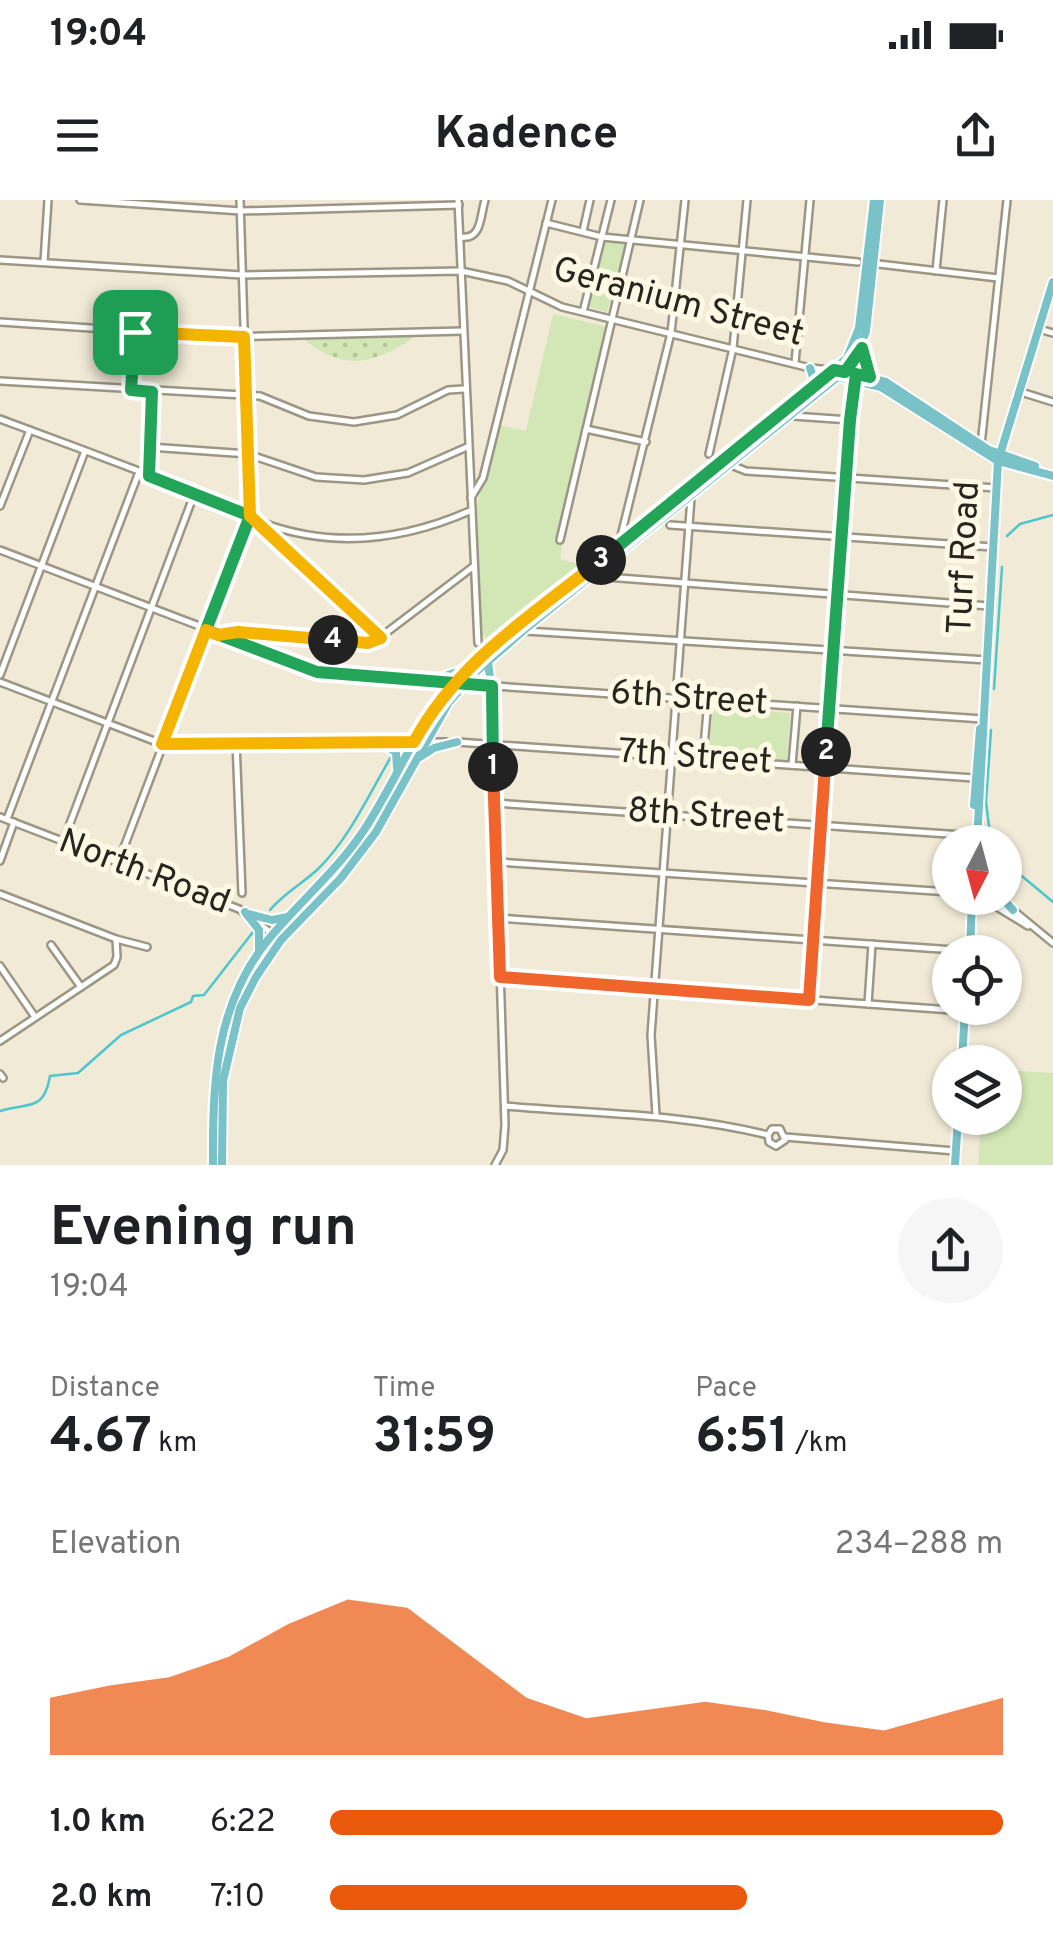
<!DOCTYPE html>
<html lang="en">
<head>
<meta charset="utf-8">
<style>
  :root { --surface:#fff; --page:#f6f6f6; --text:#202124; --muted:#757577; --accent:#ea580c }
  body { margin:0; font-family:Overpass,sans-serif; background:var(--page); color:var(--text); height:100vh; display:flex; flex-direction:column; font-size:38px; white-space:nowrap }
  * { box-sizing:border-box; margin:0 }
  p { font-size:32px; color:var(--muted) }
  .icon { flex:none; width:55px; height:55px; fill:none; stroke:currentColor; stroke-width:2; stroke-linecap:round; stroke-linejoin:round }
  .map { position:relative; height:965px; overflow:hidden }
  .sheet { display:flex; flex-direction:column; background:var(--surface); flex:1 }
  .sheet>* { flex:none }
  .needle { width:65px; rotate:186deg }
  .fabs { position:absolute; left:932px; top:625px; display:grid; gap:20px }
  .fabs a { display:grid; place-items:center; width:90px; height:90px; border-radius:50%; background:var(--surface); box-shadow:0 2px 8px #0004; font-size:50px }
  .pin { position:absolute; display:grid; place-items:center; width:85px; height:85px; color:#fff; margin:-42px; border-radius:20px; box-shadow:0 5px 15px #0006 }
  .km { position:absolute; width:50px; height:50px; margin:-25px; border-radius:50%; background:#222; color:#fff; font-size:28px; line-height:50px; text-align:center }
  .round { display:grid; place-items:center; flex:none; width:105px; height:105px; border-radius:52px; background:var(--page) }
  .head { display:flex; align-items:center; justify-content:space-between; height:170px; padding:0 50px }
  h1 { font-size:55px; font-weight:700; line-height:75px }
  .metrics { display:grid; grid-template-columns:repeat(3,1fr); gap:15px; height:170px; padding:10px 50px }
  .metrics div { display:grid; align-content:center }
  .metrics b { font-size:50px; font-weight:700 }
  .metrics small { font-size:28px; font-weight:400 }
  .metrics p { font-size:28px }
  .chart { height:280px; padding:20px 50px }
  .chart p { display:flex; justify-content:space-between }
  .chart svg { width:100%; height:180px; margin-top:10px; fill:var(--accent); opacity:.7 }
  ul { padding:0 50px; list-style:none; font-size:32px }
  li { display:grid; grid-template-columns:160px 120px 1fr; align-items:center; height:75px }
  li i { height:25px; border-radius:12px; background:var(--accent) }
  .status { display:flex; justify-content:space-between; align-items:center; height:70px; padding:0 50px; background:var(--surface); direction:ltr }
  .status svg { height:28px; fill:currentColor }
  header { display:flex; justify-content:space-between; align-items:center; height:130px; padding:0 50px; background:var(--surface); font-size:45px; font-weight:700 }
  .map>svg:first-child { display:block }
  .grass { fill:url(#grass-dots) }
  .park { fill:#d2e6b6 }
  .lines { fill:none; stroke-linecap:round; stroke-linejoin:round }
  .stream { stroke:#4dc6cd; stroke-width:2.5 }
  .minor-casing { stroke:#9c9684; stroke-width:10 }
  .major-casing { stroke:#fff; stroke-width:12 }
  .minor { stroke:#fff; stroke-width:5 }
  .major { stroke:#79c2c8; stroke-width:8 }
  .split-1-casing { stroke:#fff; stroke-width:20 }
  .split-2-casing { stroke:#fff; stroke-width:20 }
  .split-3-casing { stroke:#fff; stroke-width:20 }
  .split-4-casing { stroke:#fff; stroke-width:20 }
  .split-5-casing { stroke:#fff; stroke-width:20 }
  .split-1 { stroke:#22a559; stroke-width:12 }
  .split-2 { stroke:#f0652b; stroke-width:12 }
  .split-3 { stroke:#22a559; stroke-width:12 }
  .split-4 { stroke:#f5b400; stroke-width:12 }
  .split-5 { stroke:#f5b400; stroke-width:12 }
  .labels { text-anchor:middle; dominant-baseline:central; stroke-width:10; stroke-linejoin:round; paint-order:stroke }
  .street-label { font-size:35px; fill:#27251e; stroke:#fef8e4 }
</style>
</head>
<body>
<div class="status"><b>19:04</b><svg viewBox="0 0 49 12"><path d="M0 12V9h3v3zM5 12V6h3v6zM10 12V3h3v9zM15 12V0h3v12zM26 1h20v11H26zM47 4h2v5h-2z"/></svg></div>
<header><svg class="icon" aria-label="menu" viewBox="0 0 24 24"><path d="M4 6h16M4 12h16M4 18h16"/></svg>Kadence<svg class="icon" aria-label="share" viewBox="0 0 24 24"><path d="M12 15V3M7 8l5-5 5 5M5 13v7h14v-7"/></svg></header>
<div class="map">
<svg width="1053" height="965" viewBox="0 0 1053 965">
  <defs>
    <pattern id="grass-dots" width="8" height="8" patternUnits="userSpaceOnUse" patternTransform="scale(2.5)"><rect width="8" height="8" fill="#d2e6b6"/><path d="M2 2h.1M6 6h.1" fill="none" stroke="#b4c59c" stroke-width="1.8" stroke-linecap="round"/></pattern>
  </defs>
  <rect width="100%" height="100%" fill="#f1ead7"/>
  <path class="grass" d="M412,135L413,138C371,166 342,171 302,138Z"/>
  <g class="park">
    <path d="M603,42L627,44L607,112L586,106Z"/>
    <path d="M553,114L607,127L556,339L562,343L560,359L585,366L485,447V436L481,433L477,305L498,225L526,231Z"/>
    <path d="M713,507L790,513L787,560L709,554Z"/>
    <path d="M1005,870L1053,873V965H978L981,918H1005Z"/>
  </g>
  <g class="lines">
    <g class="stream">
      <path d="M1007,336L1020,324L1053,315"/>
      <path d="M994,489L1002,367"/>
      <path d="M991,530L986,602L991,642"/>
      <path d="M1005,662L1053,702"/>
      <path d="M270,710C284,693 302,684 318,669C349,639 369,594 391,557"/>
      <path d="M0,911C29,902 44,912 50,876L78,873L121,835L191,802L193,796L204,795L253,732"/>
    </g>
    <defs>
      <g id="minor">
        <path d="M80,0L241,11L459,5"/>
        <path d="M458,0L478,443"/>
        <path d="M546,23L602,37L858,62"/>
        <path d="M583,31L590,0"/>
        <path d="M461,37C482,40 480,16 485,0"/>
        <path d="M0,60L242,75L461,71L508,81L562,107L810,168L831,170"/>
        <path d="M44,62L48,0"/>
        <path d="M870,63L998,78"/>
        <path d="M936,71L943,0"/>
        <path d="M583,112L611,0"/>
        <path d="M0,122L227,137L463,131"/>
        <path d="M1039,129L1053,133"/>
        <path d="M795,163L810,0"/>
        <path d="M0,181L260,196L309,216L354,222L397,215L448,190L464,189"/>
        <path d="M131,190L135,133"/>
        <path d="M1021,192L1053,202"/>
        <path d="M793,216L850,220"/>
        <path d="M0,219C65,243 129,267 194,292C217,301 240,315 263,323C334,349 405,340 472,310"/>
        <path d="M586,229L646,242"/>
        <path d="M981,245L1007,0"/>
        <path d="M150,247L248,254L316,277L364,280L408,273L467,247"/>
        <path d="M709,254L733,148L747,0"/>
        <path d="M731,265L746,271L996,288"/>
        <path d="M149,276L153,192"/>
        <path d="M471,298L483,278L552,0"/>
        <path d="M0,306L30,230"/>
        <path d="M256,321L381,438"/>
        <path d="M670,325L993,347"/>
        <path d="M560,340L640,0"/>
        <path d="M620,340L671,133L685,0"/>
        <path d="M0,350L317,471L414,481"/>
        <path d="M593,376L989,406"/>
        <path d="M526,431L987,460"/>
        <path d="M221,434L238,432L374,442L474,366"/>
        <path d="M0,475L85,251"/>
        <path d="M0,482L162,544L446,542"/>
        <path d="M430,482L454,484"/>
        <path d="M465,484L983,519"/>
        <path d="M491,486L505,925L503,950L495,965"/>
        <path d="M236,542L242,693"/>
        <path d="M457,542L974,578"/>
        <path d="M703,559L708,500"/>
        <path d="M792,565L797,506"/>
        <path d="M494,603L977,636"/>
        <path d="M0,617L239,709L281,740"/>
        <path d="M7,619L139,272"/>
        <path d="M63,642L195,292"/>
        <path d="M0,661L14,622"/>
        <path d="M498,662L950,692"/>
        <path d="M118,663L250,316L240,0"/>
        <path d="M0,694L116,739L147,747"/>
        <path d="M982,698L1028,726"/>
        <path d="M1013,710L1053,743"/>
        <path d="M498,718L969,751"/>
        <path d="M51,745L81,787"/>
        <path d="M0,766L35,817"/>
        <path d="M500,777L965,811"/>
        <path d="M809,799L845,278L855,182"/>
        <path d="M868,804L872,744"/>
        <path d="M0,841L114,765L117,757L116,739"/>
        <path d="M0,874L3,878"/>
        <path d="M505,906C593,914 681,913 768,935L769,942L776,946L785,940L780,929H772L768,935"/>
        <path d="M656,915L651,835L691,298"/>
        <path d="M785,937L955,951"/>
      </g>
      <g id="major">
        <path d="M810,168L813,177L811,188"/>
        <path d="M844,172L886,182L989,250L1035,266"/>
        <path d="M838,177L881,187L998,261L1053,276"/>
        <path d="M488,462L491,486"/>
        <path d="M414,481L439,478L463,470"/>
        <path d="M380,543L396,552L397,568"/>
        <path d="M420,557L434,548L457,542"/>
        <path d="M974,605L980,529"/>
        <path d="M977,642L998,261L1053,82"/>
        <path d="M1002,698L1013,710"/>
        <path d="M245,712L259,730V750"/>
        <path d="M249,714L272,720L288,717"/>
        <path d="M970,752L972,698"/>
        <path d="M962,862L965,808"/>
        <path d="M213,965C212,885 215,805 268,740C299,702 337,671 364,630C399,577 421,514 466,468L847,158L859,128L874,0"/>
        <path d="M222,965L223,881L240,808L256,777L281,740L341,678L376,632L449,502L476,472L523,431L855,163L866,131L880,0"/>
        <path d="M955,965L958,918"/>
      </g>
    </defs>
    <use href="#minor" class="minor-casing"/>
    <use href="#major" class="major-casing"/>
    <use href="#minor" class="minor"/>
    <use href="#major" class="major"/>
  </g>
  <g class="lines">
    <defs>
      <path id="split-1" d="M135,132L131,190L152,192L149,276L250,316L206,430L317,472L492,486L493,567"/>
      <path id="split-2" d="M493,567L500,777L809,800L826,552"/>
      <path id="split-3" d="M601,360L834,170L845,172L862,148L870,177L856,174L850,220L826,552"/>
      <path id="split-4" d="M333,440L238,432L218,435L206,430L162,544L414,542C457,462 531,416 601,360"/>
      <path id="split-5" d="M135,132L244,137L250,316L381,438L368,443L333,440"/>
    </defs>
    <use href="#split-1" class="split-1-casing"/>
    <use href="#split-2" class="split-2-casing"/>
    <use href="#split-3" class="split-3-casing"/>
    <use href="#split-4" class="split-4-casing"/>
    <use href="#split-5" class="split-5-casing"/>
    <use href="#split-1" class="split-1"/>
    <use href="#split-2" class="split-2"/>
    <use href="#split-3" class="split-3"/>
    <use href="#split-4" class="split-4"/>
    <use href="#split-5" class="split-5"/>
  </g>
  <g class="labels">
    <g class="street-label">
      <text transform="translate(678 103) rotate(15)">Geranium Street</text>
      <text transform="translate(965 358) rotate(-87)">Turf Road</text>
      <text transform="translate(689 499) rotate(4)">6th Street</text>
      <text transform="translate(695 558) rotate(4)">7th Street</text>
      <text transform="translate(706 617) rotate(4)">8th Street</text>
      <text transform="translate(144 673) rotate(21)">North Road</text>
    </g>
  </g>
</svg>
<div class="fabs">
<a><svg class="needle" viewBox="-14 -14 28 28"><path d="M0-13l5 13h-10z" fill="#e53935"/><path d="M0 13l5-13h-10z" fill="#757577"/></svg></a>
<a><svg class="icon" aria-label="locate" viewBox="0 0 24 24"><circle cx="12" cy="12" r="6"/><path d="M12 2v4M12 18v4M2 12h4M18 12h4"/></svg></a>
<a><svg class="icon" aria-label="layers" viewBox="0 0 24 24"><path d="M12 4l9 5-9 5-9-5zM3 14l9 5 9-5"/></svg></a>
</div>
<div class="pin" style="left:135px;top:132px;background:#1e9e55"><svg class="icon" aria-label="arrive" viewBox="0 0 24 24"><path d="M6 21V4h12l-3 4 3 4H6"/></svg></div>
<b class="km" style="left:493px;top:567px">1</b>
<b class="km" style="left:826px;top:552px">2</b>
<b class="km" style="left:601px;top:360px">3</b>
<b class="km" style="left:333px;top:440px">4</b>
</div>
<section class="sheet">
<div class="head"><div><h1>Evening run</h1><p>19:04</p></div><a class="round"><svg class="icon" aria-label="share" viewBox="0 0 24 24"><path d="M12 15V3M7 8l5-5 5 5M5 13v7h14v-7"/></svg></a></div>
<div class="metrics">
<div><p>Distance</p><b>4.67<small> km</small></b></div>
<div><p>Time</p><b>31:59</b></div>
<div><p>Pace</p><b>6:51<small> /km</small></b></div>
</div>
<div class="chart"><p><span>Elevation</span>234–288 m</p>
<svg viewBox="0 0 160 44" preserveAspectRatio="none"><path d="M0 44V30L10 27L20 25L30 20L40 12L50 6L60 8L70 19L80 30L90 35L100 33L110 31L120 33L130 36L140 38L150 34L160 30V44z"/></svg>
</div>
<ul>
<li><b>1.0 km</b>6:22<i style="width:100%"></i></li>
<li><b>2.0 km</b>7:10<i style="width:62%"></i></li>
</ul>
</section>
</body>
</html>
